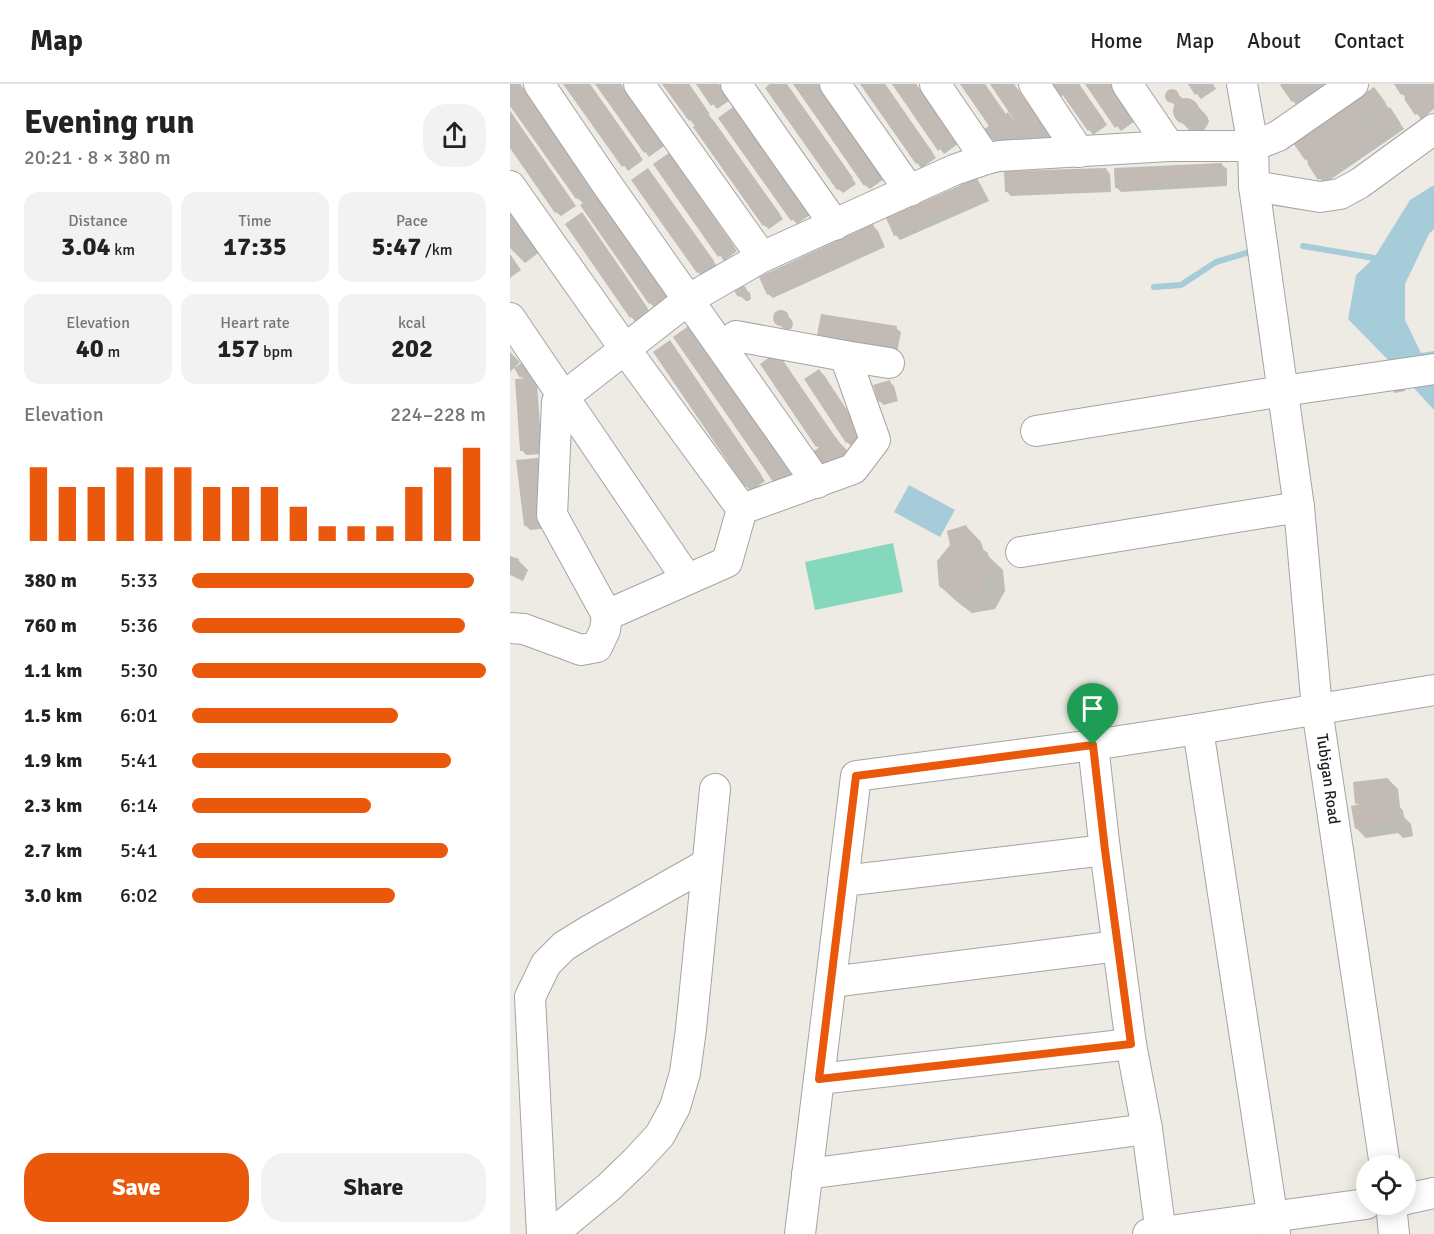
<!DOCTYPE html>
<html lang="en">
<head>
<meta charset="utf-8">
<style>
  :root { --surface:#fff; --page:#f2f2f2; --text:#222; --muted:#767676; --line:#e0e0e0; --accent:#ea580c }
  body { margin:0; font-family:Signika,sans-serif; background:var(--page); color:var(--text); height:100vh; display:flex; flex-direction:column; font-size:22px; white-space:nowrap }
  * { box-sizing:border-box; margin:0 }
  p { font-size:20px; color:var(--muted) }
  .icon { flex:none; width:33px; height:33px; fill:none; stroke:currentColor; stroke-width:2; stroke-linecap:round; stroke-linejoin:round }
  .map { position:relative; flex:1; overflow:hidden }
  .side { display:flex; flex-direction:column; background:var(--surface); width:510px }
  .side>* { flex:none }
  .buttons { position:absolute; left:846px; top:1071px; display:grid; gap:12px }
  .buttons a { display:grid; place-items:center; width:60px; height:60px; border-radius:50%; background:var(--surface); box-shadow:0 3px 15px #0003; font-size:30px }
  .pin { position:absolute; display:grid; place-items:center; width:51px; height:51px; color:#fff; margin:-62px -26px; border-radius:50% 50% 50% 0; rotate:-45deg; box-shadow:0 0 6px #0007 }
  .pin .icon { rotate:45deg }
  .round { display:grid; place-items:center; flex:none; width:63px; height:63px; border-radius:24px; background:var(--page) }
  .summary { display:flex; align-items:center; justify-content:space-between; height:102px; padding:0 24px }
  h1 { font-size:33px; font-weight:700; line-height:45px }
  .stats { display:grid; grid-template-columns:repeat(3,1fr); gap:9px; height:102px; padding:6px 24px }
  .stats div { display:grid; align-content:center; border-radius:15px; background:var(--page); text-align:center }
  .stats b { font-size:26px; font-weight:700 }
  .stats small { font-size:16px; font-weight:400 }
  .stats p { font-size:16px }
  .chart { height:168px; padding:12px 24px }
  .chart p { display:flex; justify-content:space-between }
  .chart svg { width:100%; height:108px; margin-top:6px; stroke:var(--accent); stroke-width:6 }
  .action { display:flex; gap:12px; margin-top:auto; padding:12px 24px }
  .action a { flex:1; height:69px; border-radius:24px; background:var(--accent); color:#fff; font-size:24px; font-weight:700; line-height:69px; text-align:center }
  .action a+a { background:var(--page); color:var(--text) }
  ul { padding:0 24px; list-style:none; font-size:20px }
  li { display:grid; grid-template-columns:96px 72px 1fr; align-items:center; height:45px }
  li i { height:15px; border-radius:8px; background:var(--accent) }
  header { display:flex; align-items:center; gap:36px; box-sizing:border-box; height:84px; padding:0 30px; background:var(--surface); border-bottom:2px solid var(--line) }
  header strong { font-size:28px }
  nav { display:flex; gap:33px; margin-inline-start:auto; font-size:21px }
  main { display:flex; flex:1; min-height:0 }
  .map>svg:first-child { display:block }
  .pitch { fill:#86d8bc }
  .water { fill:#a7ccd9 }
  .shadow { fill:#0003 }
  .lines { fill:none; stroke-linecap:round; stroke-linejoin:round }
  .stream { stroke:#a7ccd9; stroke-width:6 }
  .building { fill:#c2bab4 }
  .minor-casing { stroke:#a4a4a4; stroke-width:32 }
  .minor { stroke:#fff; stroke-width:30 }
  .route-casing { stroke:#fff; stroke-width:12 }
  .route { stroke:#ea580c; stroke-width:8 }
  .labels { text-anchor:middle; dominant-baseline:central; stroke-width:5; stroke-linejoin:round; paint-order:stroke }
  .street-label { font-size:16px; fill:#1d1d1d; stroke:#fff }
</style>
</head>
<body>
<header>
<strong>Map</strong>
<nav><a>Home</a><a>Map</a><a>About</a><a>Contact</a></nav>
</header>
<main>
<section class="side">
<div class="summary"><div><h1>Evening run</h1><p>20:21 · 8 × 380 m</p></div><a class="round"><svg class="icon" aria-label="share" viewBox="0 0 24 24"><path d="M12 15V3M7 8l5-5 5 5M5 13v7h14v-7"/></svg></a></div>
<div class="stats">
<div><p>Distance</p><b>3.04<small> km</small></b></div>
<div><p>Time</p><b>17:35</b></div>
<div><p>Pace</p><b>5:47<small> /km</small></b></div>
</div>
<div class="stats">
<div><p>Elevation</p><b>40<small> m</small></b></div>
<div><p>Heart rate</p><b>157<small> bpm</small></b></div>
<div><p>kcal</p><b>202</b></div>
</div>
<div class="chart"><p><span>Elevation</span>224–228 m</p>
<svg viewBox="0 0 160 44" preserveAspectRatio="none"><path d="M5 44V14M15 44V22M25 44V22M35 44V14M45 44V14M55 44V14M65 44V22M75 44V22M85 44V22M95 44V30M105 44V38M115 44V38M125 44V38M135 44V22M145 44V14M155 44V6"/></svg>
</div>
<ul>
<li><b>380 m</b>5:33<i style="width:96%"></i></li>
<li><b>760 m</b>5:36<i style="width:93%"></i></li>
<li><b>1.1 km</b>5:30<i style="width:100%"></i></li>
<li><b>1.5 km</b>6:01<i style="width:70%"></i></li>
<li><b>1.9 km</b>5:41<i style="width:88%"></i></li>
<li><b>2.3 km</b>6:14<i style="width:61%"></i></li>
<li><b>2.7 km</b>5:41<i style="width:87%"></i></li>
<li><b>3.0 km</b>6:02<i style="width:69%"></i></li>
</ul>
<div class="action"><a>Save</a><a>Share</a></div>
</section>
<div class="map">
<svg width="924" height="1150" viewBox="0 0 924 1150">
  <rect width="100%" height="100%" fill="#eeebe4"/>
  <path class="pitch" d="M383,459L393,508L305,526L295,478Z"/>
  <g class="water">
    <path d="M924,101V145L919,150L895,200V236L911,269L924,267V326L881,279L838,235L846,191L864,174L900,116Z"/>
    <path d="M399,401L445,426L430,453L384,428Z"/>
  </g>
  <g class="shadow">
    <path d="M0,0H10L160,213L145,224L140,219L72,121L74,120L67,114L0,19Z"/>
    <path d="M55,0H79L133,76L118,87Z"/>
    <path d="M87,0H110L154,62L139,73Z"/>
    <path d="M154,0H179L200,30L198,31L204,37L273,135L259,145L254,141L186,43L180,36Z"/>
    <path d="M188,0H208L220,16L207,25Z"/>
    <path d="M263,0H276L346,100L333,109L328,105Z"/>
    <path d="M283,0H308L374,95L360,105L355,101Z"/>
    <path d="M352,0H375L426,74L411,84L407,79Z"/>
    <path d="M383,0H406L448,60L434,70Z"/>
    <path d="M451,0H474L496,32L498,30L507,39L482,0H504L528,34L551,60L496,66L483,56L474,47L481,42Z"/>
    <path d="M539,0H569L597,41L583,51L554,10L549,14Z"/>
    <path d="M577,0H600L625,37L611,47Z"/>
    <path d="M679,0H703L706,5L691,15Z"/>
    <path d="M774,0H818L787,22L783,17Z"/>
    <path d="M885,0H924V25L911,35Z"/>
    <path d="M864,4L894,45L814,100L796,75Z"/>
    <path d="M661,6H664L673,15H678L683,17L697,32L699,37L697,42L694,46L685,49L680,47L666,32L665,27L666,22L658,15L657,11L658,8Z"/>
    <path d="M223,25L300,131L287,140L283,136Z"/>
    <path d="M0,27L66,122L51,132L46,128L0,61Z"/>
    <path d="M163,75L227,167L214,177L145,80Z"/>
    <path d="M712,81L717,85V102L611,108L606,103Z"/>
    <path d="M596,85L600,90L601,108L501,112L496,107Z"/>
    <path d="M142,91L207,182L192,193L188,188Z"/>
    <path d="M467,96L471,101L479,117L390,156L386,151Z"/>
    <path d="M0,122L31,167L15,179L0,164Z"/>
    <path d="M76,135L140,228L126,238L121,233Z"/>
    <path d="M363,142L368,147L375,163L263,214L258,210Z"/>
    <path d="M0,170L11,186L0,194Z"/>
    <path d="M229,202H232L240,209L241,215L238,217H236L228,210L226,207Z"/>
    <path d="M268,228H273L281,235L283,239L282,244L279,246H275L266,238L264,235L265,230Z"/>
    <path d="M180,243L285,393L266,398Z"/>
    <path d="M386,244L391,248L387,268L313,255L309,251Z"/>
    <path d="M164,263L255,397L241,407L236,402L145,268Z"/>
    <path d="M0,268L10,278L0,288Z"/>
    <path d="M271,274L327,356L336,365L347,383L310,365L307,362Z"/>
    <path d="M13,280L23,292L18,296H23L27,300L32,370L16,371L12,366L15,296L12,293Z"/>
    <path d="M309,287L314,291L355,354L342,363L337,358L296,296Z"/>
    <path d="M380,298L384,302L388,317L374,321L369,317Z"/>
    <path d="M894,299L895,307L885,309L880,304Z"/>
    <path d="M27,375L32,380L39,444L20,446L15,441Z"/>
    <path d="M456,442L471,458L474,468L493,486L495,507L485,525L462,529L446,517L430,502Z"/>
    <path d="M0,473L8,476L18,486L13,497L0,491Z"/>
    <path d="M878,695L888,705L890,723L893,727L894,733L901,740L903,752L893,754L888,749L856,754L846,744L850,722L847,719Z"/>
  </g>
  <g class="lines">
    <g class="stream">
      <path d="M793,162L864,174L871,178"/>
      <path d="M644,203L671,201L706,178L743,167"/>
    </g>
  </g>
  <g class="building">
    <path d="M0,0H10L84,103L66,115L0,22Z"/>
    <path d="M53,0H80L130,71L112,83Z"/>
    <path d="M85,0H111L151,57L134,69Z"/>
    <path d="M152,0H179L196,25L179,37Z"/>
    <path d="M186,0H209L217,11L201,22Z"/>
    <path d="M260,0H277L343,94L327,106L255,4Z"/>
    <path d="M286,0H308L370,90L354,102L284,1Z"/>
    <path d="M350,0H375L423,69L406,80Z"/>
    <path d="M382,0H406L445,55L428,67Z"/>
    <path d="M450,0H475L496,30L498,28L514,51L480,0H504L531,38L528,39L536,50L541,48L546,55L519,57L485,56L471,47L479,42Z"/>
    <path d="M536,0H569L594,36L578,47L549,6L543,10Z"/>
    <path d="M575,0H600L622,32L605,44Z"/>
    <path d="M678,0H702L685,11Z"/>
    <path d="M772,0H808L782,18L770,1Z"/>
    <path d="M884,0H907L891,11Z"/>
    <path d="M915,0H924V18L905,31L894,15Z"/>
    <path d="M864,3L876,19L795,76L783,59Z"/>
    <circle cx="662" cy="12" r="7"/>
    <circle cx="676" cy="27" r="13"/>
    <path d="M223,23L297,126L281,137L208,34Z"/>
    <path d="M880,23L891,40L808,96L797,79Z"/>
    <path d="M0,27L62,117L45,129L0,64Z"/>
    <path d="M199,31L270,130L253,142L183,43Z"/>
    <path d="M159,69L224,162L208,173L143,80Z"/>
    <path d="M712,79L713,98L605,104L604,84Z"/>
    <path d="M138,84L204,177L187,189L121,96Z"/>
    <path d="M596,84L597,104L495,108L494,87Z"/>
    <path d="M467,94L475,113L384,152L376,134Z"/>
    <path d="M88,109L157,207L139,220L70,121Z"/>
    <path d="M0,127L17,152L0,164Z"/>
    <path d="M72,128L137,223L120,234L55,140Z"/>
    <path d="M363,140L372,158L257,211L249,193Z"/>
    <circle cx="231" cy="207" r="6"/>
    <circle cx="271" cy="234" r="8"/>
    <path d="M311,230L387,242L383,264L307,251Z"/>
    <path d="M180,241L281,387L264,399L163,253Z"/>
    <path d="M160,256L252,392L235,403L143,268Z"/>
    <path d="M267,268L324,351L306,363L250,280Z"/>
    <path d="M13,278L19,287L10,294L4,284Z"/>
    <path d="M309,285L352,349L336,359L294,295Z"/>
    <path d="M23,294L29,366L10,367L5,295Z"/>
    <path d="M380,296L385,313L368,317L363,301Z"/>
    <path d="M326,353L338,373L315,388L302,368Z"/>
    <path d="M28,374L36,439L14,442L6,376Z"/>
    <path d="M456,441L461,457L478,469L480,491L470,510L446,515L429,502L427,477L440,461L437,447Z"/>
    <path d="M0,472L9,475L3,488L0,487Z"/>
    <path d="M878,694L881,715H884L886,729L892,728L894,743L881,745L880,739L845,745L841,722L862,718L845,720L843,698Z"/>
  </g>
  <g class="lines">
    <defs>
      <g id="minor">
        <path d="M29,0L96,99L307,399"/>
        <path d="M129,0L252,173"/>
        <path d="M226,0L325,141"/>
        <path d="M325,0L400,107"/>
        <path d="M425,0L476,75"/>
        <path d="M524,0L569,68"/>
        <path d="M617,0L659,62"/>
        <path d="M732,0L743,62L744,102L749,138L789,423L807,625L875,1082"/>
        <path d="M0,102L115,265L232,425"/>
        <path d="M744,102L810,113L830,110L850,99L924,45"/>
        <path d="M0,234L177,495"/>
        <path d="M212,263L226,252L335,272L365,356L343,385L232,425L217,478L97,531L42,431L47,318L179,215L252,173L444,86L476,75L489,72L659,62H743L768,52L843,0"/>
        <path d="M335,272L379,279"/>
        <path d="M526,347L773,307L924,285"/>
        <path d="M511,468L789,423"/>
        <path d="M0,544L14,545L71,566L87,563L95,546L97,531"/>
        <path d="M688,645L765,1150"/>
        <path d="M583,661L595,766L621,960L637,1045L651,1150"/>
        <path d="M333,797L595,766"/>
        <path d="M321,898L608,862"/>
        <path d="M309,995L621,960"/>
        <path d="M297,1090L637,1045"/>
        <path d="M896,1115L924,1109"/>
        <path d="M881,1120L884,1150"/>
        <path d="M32,1150L20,913L36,880L54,862L80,846L197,780"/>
        <path d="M42,1150L99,1103L126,1077L150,1051L165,1023L175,989L181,945L205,705"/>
        <path d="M290,1150L346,692L583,661L688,645L924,606"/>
        <path d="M638,1150L856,1120"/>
      </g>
    </defs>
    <use href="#minor" class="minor-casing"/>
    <use href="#minor" class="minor"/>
  </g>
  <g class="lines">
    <defs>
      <path id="route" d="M583,661L595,766L621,960L309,995L346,692Z"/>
    </defs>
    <use href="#route" class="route-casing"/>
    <use href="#route" class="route"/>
  </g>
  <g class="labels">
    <g class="street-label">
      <text transform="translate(818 695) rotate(82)">Tubigan Road</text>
    </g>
  </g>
</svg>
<div class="buttons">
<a><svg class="icon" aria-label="locate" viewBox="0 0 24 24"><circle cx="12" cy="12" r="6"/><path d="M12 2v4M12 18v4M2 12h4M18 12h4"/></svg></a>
</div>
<div class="pin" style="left:583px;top:661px;background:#1e9e55"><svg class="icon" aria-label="arrive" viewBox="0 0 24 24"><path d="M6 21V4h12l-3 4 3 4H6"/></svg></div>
</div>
</main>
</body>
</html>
